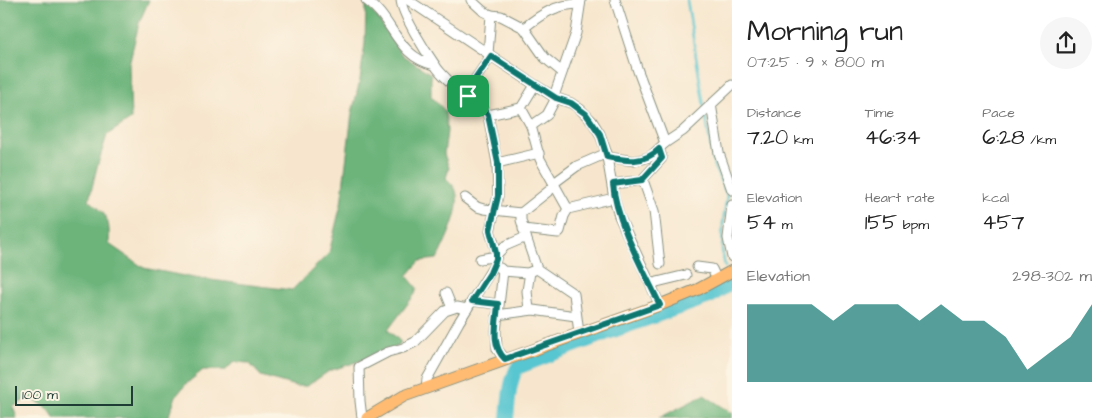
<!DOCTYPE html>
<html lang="en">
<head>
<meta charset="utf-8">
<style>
  :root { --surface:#fff; --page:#f6f6f6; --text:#222; --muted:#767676; --accent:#0f766e }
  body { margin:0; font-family:"Architects Daughter",sans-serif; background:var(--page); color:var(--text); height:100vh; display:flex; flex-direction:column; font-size:19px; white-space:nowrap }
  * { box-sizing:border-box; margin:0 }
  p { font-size:16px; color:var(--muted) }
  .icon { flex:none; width:28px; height:28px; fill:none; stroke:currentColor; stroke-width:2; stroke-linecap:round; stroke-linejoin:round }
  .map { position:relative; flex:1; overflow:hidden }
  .details { display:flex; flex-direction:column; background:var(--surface); width:375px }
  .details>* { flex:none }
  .scale { position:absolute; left:15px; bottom:12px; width:118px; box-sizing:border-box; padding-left:5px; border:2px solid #1f3d34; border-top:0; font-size:14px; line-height:18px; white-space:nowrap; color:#1f3d34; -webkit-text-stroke:4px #fcf5e5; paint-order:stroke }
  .pin { position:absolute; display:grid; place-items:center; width:42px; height:42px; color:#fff; margin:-21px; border-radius:10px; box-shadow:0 2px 8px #0006 }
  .round { display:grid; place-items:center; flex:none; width:52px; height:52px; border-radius:26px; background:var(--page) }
  .head { display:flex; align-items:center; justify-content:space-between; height:85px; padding:0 15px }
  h1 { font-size:28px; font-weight:600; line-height:38px }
  .stats { display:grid; grid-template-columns:repeat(3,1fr); gap:8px; height:85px; padding:5px 15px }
  .stats div { display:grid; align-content:center }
  .stats b { font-size:21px; font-weight:600 }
  .stats small { font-size:14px; font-weight:400 }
  .stats p { font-size:14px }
  .chart { height:140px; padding:10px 15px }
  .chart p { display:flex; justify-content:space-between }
  .chart svg { width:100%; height:90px; margin-top:5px; fill:var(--accent); opacity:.7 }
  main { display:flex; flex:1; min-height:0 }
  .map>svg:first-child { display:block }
  .forest { fill:#6cb47a; stroke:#467857 }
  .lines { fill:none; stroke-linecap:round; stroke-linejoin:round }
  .stream { stroke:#59c6d0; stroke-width:2.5 }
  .river { stroke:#59c6d0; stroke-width:14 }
  .minor-casing { stroke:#8b9280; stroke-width:11 }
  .major-casing { stroke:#8b9280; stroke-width:13 }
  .minor { stroke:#fff; stroke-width:9 }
  .major { stroke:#ffbb71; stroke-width:11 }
  .route-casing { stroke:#fff; stroke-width:10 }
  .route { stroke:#0f766e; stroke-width:6 }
</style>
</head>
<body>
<main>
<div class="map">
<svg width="732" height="418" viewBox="0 0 732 418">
  <rect width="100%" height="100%" fill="#fcf5e5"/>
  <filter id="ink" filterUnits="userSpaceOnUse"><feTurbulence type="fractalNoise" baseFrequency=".02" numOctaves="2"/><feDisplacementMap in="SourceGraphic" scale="10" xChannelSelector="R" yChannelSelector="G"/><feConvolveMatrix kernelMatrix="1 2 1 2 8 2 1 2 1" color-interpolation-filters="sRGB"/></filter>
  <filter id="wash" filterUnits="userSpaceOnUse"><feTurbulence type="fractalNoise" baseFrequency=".0096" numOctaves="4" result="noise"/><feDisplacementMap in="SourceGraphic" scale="20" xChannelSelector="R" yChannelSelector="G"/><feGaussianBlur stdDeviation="1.12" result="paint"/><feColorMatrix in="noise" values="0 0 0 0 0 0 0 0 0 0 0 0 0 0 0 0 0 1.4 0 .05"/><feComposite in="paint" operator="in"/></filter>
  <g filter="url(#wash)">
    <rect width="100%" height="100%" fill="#f7e6cd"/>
    <g class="forest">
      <path d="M0,0H149L139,23L129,64L131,119L107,135L97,167L89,200C108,215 110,220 109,244L144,268L194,278L292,290L329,253L341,204L352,113L360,80L365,43L366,5L377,17L402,55L431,74V96L445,111L447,131L444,154L449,168L446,178C449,182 455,186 456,191C462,210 445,242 437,259L420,261L407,276L417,288L415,294L388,330L401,342L398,346L381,354L329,371L307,386H295L261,376L249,363L234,362L226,370H203L186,384L176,396L168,418H54C50,407 38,402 28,398L13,407L17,418H0Z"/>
      <path d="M704,395L732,413V418H659Z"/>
    </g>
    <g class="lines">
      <g class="stream">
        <path d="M687,0L704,107"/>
        <path d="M705,113L714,167L727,195L723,223L722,250L725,267"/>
      </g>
      <path class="river" d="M507,418C509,401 509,383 517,368L605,334L710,297L725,287V283"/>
    </g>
  </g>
  <g filter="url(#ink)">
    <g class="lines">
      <defs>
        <g id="minor">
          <path d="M366,0C394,19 396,57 435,65"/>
          <path d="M401,0C402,15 426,52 435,65C439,72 447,79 453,85C465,95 480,102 488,115L497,163L498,196L490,231L497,253L495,264L459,322L427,379L426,388"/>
          <path d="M408,0L535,85L556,98L571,103L580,109L592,121L600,134L606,151L614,198L619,216L660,305"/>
          <path d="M471,0L483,11L491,15L488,54"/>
          <path d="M615,0L638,71L665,143"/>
          <path d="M491,15L501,16L524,28L545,58L562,72"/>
          <path d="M524,28C541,14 557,4 580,4"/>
          <path d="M465,94L491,56"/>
          <path d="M554,96L576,33L581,0"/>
          <path d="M711,104L719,153L732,190"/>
          <path d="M521,108L535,85"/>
          <path d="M488,115L521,108L531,126L540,159L568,209"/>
          <path d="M531,126L547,115L556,98"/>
          <path d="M607,157L635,161L650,157L665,143L683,131L732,85"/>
          <path d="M497,163L539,153"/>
          <path d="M642,180L662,158L659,149"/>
          <path d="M554,183L577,166L607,153"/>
          <path d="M613,184L643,180L654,211L660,264"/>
          <path d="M465,198L477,207L484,209L521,213"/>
          <path d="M732,205L728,238L732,257"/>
          <path d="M568,209L614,198"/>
          <path d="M523,229L558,233L560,231L564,216L568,209"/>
          <path d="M526,237L537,269L574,294L579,333"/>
          <path d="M496,255L505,246L526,237L521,220V213L555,186"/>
          <path d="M480,259L491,257L496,258"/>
          <path d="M697,267L712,269L717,280"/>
          <path d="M500,268L503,271L528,273L537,269"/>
          <path d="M503,271L496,331L497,349L505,359"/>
          <path d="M651,285L657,282L686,275"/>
          <path d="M446,293L452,308"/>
          <path d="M472,301L498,304"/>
          <path d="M529,310L527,291L530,272"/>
          <path d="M497,315L533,310L576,316"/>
          <path d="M362,418L360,401L359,367L388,352L403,348L415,342L445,311L457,307L467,309"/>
        </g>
        <path id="major" d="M367,418L404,396L660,305L699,289L732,271"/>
      </defs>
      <use href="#minor" class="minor-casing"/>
      <use href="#major" class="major-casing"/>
      <use href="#minor" class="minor"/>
      <use href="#major" class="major"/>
    </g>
  </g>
  <g class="lines" filter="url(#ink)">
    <defs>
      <path id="route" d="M491,56L556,98L571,103L586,114L600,134L607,157C627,161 644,164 659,149L662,158L642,180L613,184C616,222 643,269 660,305L505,359C490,345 497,322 498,304L472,301L490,273L496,259V253L490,230L498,196V163L488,115L484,109L465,94Z"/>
    </defs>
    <use href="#route" class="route-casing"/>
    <use href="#route" class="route"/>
  </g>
</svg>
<div class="scale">100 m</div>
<div class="pin" style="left:468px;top:96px;background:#1e9e55"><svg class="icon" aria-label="arrive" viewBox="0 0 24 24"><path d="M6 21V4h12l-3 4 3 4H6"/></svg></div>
</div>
<section class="details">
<div class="head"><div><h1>Morning run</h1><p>07:25 · 9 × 800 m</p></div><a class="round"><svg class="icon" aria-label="share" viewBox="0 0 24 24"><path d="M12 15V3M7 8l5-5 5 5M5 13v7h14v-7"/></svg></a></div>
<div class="stats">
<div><p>Distance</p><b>7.20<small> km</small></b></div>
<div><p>Time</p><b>46:34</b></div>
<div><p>Pace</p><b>6:28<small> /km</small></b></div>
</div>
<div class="stats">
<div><p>Elevation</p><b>54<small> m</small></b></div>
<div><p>Heart rate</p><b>155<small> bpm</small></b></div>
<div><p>kcal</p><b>457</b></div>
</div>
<div class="chart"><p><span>Elevation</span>298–302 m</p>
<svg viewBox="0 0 160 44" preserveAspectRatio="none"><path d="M0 44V6L10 6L20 6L30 6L40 14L50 6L60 6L70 6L80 14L90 6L100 14L110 14L120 22L130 38L140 30L150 22L160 6V44z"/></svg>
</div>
</section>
</main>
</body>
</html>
